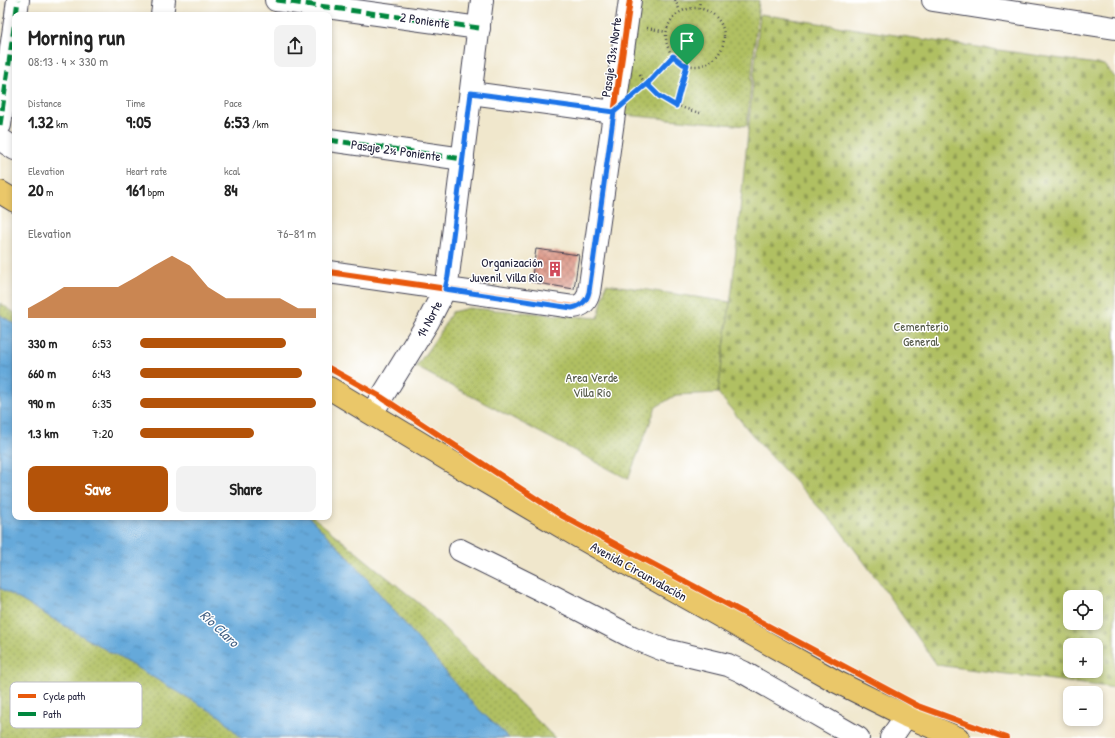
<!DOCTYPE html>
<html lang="en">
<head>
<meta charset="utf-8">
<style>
  :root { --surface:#fff; --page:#f2f2f2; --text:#222; --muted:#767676; --accent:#b45309 }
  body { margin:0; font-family:"Patrick Hand",sans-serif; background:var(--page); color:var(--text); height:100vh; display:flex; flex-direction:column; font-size:15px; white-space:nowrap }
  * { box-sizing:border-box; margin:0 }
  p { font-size:13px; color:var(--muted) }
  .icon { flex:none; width:22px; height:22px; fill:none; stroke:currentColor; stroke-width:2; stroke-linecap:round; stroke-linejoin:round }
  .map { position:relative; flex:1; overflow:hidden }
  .panel { position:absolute; left:12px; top:12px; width:320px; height:508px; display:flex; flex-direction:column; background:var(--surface); border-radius:8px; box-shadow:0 2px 6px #0003 }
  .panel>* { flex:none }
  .buttons { position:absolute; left:1063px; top:590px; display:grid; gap:8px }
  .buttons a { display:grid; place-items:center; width:40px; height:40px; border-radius:8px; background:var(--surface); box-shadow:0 2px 6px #0003; font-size:20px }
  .pin { position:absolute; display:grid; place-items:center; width:34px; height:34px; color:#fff; margin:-41px -17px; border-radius:50% 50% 50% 0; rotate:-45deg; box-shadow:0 0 4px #0007 }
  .pin .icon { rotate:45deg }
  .round { display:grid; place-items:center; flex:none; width:42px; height:42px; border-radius:8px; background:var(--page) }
  .head { display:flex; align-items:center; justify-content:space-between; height:68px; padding:0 16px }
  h1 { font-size:22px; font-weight:800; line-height:30px }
  .figures { display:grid; grid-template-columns:repeat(3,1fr); gap:6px; height:68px; padding:4px 16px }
  .figures div { display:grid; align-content:center }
  .figures b { font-size:17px; font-weight:800 }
  .figures small { font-size:11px; font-weight:400 }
  .figures p { font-size:11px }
  .chart { height:112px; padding:8px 16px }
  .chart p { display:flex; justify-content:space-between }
  .chart svg { width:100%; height:72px; margin-top:4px; fill:var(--accent); opacity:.7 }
  .action { display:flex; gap:8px; margin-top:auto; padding:8px 16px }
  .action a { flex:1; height:46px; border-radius:8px; background:var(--accent); color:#fff; font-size:16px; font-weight:800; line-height:46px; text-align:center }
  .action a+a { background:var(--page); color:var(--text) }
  ul { padding:0 16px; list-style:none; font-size:13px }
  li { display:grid; grid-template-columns:64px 48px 1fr; align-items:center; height:30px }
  li i { height:10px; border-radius:5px; background:var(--accent) }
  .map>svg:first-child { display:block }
  .green { fill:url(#green-dots); stroke:#69714e }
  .cemetery { fill:url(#cemetery-stones); stroke:#69714e; fill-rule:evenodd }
  .water { fill:url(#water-ripples); stroke:#44668a }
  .building { fill:url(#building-cross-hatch) }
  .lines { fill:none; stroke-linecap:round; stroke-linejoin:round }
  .minor-casing { stroke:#414051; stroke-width:24 }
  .major-casing { stroke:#414051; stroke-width:24 }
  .path { stroke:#414051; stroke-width:2.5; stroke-dasharray:1 3; stroke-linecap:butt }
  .minor { stroke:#fff; stroke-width:22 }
  .major { stroke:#eac769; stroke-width:22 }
  .quiet { stroke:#00873e; stroke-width:5; stroke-dasharray:10 5; stroke-linecap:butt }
  .cycleway-casing { stroke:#fff; stroke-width:8 }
  .cycleway { stroke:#e8590c; stroke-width:6 }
  .route-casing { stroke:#fff; stroke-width:8 }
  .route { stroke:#1a73e8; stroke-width:5 }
  .labels { text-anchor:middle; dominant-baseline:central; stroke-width:3; stroke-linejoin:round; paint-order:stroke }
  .street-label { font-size:13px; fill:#22223b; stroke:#fff }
  .poi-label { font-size:13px; fill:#22223b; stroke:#fff; text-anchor:end }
  .park-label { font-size:13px; fill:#545949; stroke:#fff }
  .water-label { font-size:14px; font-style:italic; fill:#405f83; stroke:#fff }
  .key { fill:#fff; stroke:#bdbdc4; stroke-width:1 }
  .key-label { font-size:11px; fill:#22223b }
</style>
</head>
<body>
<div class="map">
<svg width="1115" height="738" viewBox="0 0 1115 738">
  <defs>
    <pattern id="green-dots" width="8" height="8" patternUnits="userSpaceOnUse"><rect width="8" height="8" fill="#b0c062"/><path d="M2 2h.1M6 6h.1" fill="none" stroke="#8f9c52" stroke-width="1.8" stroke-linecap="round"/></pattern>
    <pattern id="cemetery-stones" width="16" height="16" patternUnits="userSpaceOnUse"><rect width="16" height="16" fill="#b0c062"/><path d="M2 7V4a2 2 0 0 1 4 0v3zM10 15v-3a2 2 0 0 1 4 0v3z" fill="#8f9c52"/></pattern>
    <pattern id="water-ripples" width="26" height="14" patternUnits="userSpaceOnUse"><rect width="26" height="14" fill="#65a9da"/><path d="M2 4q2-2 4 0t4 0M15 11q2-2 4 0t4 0" fill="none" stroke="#5389b2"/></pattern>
    <pattern id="building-cross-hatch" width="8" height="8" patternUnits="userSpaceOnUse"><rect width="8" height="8" fill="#df9c8c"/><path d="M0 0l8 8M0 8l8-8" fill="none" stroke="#b47f74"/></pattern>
  </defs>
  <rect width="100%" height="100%" fill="#fff"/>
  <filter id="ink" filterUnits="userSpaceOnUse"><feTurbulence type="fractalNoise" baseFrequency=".025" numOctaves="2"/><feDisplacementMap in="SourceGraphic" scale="8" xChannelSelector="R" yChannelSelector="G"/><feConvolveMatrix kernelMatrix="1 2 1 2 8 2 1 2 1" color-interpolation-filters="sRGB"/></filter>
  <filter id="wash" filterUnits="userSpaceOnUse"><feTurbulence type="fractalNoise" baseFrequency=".012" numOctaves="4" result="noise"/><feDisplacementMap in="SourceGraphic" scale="16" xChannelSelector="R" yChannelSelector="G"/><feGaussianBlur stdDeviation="0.9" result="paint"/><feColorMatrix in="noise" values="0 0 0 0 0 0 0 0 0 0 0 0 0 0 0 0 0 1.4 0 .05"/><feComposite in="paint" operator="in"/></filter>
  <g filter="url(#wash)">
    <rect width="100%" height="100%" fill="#f0e7cc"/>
    <g class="green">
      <path d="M636,0H759L747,126L624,115Z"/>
      <path d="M606,284L730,302L718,393L676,395L656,407L628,479L416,367L437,337L452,312L469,308L598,318Z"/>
      <path d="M0,303L15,313V517H313L421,605L555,738H0Z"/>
    </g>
    <path class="cemetery" d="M760,14L921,39L1104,65L1115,77V688L937,665L873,574L839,529L758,442L718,393L732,289ZM1070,597H1096V623H1070ZM1070,645H1096V671H1070Z"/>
    <path class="water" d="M0,315L15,324V517H309L350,559L473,704L509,738H241L221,717L0,588Z"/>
    <g id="blocks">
      <path class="building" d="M536,249L579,255L574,289L531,282Z"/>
    </g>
  </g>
  <g filter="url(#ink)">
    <use href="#blocks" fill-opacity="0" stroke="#414051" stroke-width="1"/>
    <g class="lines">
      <defs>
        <g id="minor">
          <path d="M276,0L479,28"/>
          <path d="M933,0L1115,28"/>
          <path d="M16,15L18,0"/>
          <path d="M162,15L164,0"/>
          <path d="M471,93L614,112"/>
          <path d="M0,125L15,21"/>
          <path d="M0,139L15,149"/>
          <path d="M329,140L463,159"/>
          <path d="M329,272L573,307C582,306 587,301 589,292L630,0"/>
          <path d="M372,413L428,322L445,289L448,276L482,0"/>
          <path d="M460,550L549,594L632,637L661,649L728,665L743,672L858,738"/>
          <path d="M891,738L906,716"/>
        </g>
        <g id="major">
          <path d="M0,192L15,201"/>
          <path d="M329,388L450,461L579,537L837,682L906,716L958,738"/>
        </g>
      </defs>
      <use href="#minor" class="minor-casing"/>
      <use href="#major" class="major-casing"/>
      <g class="path">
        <path d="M675,0L680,11"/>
        <path d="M699,8L700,0"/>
        <circle cx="695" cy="37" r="29"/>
        <path d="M647,28L666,32"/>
        <path d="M640,75C642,80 646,83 650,87C666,103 679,107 700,113"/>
        <path d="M638,92L647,84L673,56"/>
        <path d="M676,106L687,65"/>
      </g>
      <use href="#minor" class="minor"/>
      <use href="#major" class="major"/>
      <g class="quiet">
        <path d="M276,0L479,28"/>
        <path d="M16,15L18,0"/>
        <path d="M471,93L614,112"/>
        <path d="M0,125L15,21"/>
        <path d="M329,140L463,159"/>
      </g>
      <defs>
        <g id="cycleway">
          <path d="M329,272L573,307C582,306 587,301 589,292L630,0"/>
          <path d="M329,368L381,397L561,515L918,706L1006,738"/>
        </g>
      </defs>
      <use href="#cycleway" class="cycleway-casing"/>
      <use href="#cycleway" class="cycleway"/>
    </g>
  </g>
  <g class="lines" filter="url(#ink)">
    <defs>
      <path id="route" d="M687,65L683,64L673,56L647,84L614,112L471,93L448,276L445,289L572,308C582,306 587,301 589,292L614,112L647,84L659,96L676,106L687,65"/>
    </defs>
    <use href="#route" class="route-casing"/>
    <use href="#route" class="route"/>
  </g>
  <defs>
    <symbol id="building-bare" viewBox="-9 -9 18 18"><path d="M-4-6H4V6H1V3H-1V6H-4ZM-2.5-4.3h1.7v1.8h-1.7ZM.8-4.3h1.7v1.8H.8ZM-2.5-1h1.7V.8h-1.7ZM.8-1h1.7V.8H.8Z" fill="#d1495b" stroke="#fff" stroke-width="2.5" paint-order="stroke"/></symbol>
  </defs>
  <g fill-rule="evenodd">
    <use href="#building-bare" x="544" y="258" width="22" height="22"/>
  </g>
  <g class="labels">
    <g class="street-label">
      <text transform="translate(425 20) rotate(8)">2 Poniente</text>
      <text transform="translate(611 57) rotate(-82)">Pasaje 13½ Norte</text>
      <text transform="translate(396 150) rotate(8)">Pasaje 2½ Poniente</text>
      <text transform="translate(429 319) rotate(-62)">14 Norte</text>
      <text transform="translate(639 571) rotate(29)">Avenida Circunvalación</text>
    </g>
    <g class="poi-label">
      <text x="543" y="262">Organización<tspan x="543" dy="15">Juvenil Villa Río</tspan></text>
    </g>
    <g class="park-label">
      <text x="921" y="326">Cementerio<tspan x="921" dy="15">General</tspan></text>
      <text x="592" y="377">Area Verde<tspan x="592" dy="15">Villa Río</tspan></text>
    </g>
    <g class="water-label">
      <text transform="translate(220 628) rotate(43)">Río Claro</text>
    </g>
  </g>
  <rect x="10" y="682" width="132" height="46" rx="6" class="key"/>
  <rect x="18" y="694" width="18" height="4" fill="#e8590c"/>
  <rect x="18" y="712" width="18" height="4" fill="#00873e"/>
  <g class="key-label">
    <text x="43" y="700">Cycle path</text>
    <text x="43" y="718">Path</text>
  </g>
</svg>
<div class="buttons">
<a><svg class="icon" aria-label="locate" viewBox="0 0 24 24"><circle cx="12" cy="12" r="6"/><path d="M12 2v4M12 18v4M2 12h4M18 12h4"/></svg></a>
<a>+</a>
<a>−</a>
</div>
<div class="pin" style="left:687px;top:65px;background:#1e9e55"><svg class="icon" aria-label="arrive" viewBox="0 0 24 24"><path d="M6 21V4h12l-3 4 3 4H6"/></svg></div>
<section class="panel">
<div class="head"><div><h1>Morning run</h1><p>08:13 · 4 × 330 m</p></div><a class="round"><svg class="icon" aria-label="share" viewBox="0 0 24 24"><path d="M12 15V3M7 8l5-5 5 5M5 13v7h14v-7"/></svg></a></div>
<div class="figures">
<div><p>Distance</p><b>1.32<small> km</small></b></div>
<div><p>Time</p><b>9:05</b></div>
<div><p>Pace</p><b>6:53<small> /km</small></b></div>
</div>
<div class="figures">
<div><p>Elevation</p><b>20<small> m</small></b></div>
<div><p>Heart rate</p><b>161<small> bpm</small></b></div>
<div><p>kcal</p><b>84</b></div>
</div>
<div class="chart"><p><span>Elevation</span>76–81 m</p>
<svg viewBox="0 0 160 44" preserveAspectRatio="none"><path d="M0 44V38L10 32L20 25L30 25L40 25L50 25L60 19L70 12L80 6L90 12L100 25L110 32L120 32L130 32L140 32L150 38L160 38V44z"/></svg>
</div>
<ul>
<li><b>330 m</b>6:53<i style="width:83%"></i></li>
<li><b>660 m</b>6:43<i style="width:92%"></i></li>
<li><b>990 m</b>6:35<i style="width:100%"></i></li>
<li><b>1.3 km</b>7:20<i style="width:65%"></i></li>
</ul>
<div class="action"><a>Save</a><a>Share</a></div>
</section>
</div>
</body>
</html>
